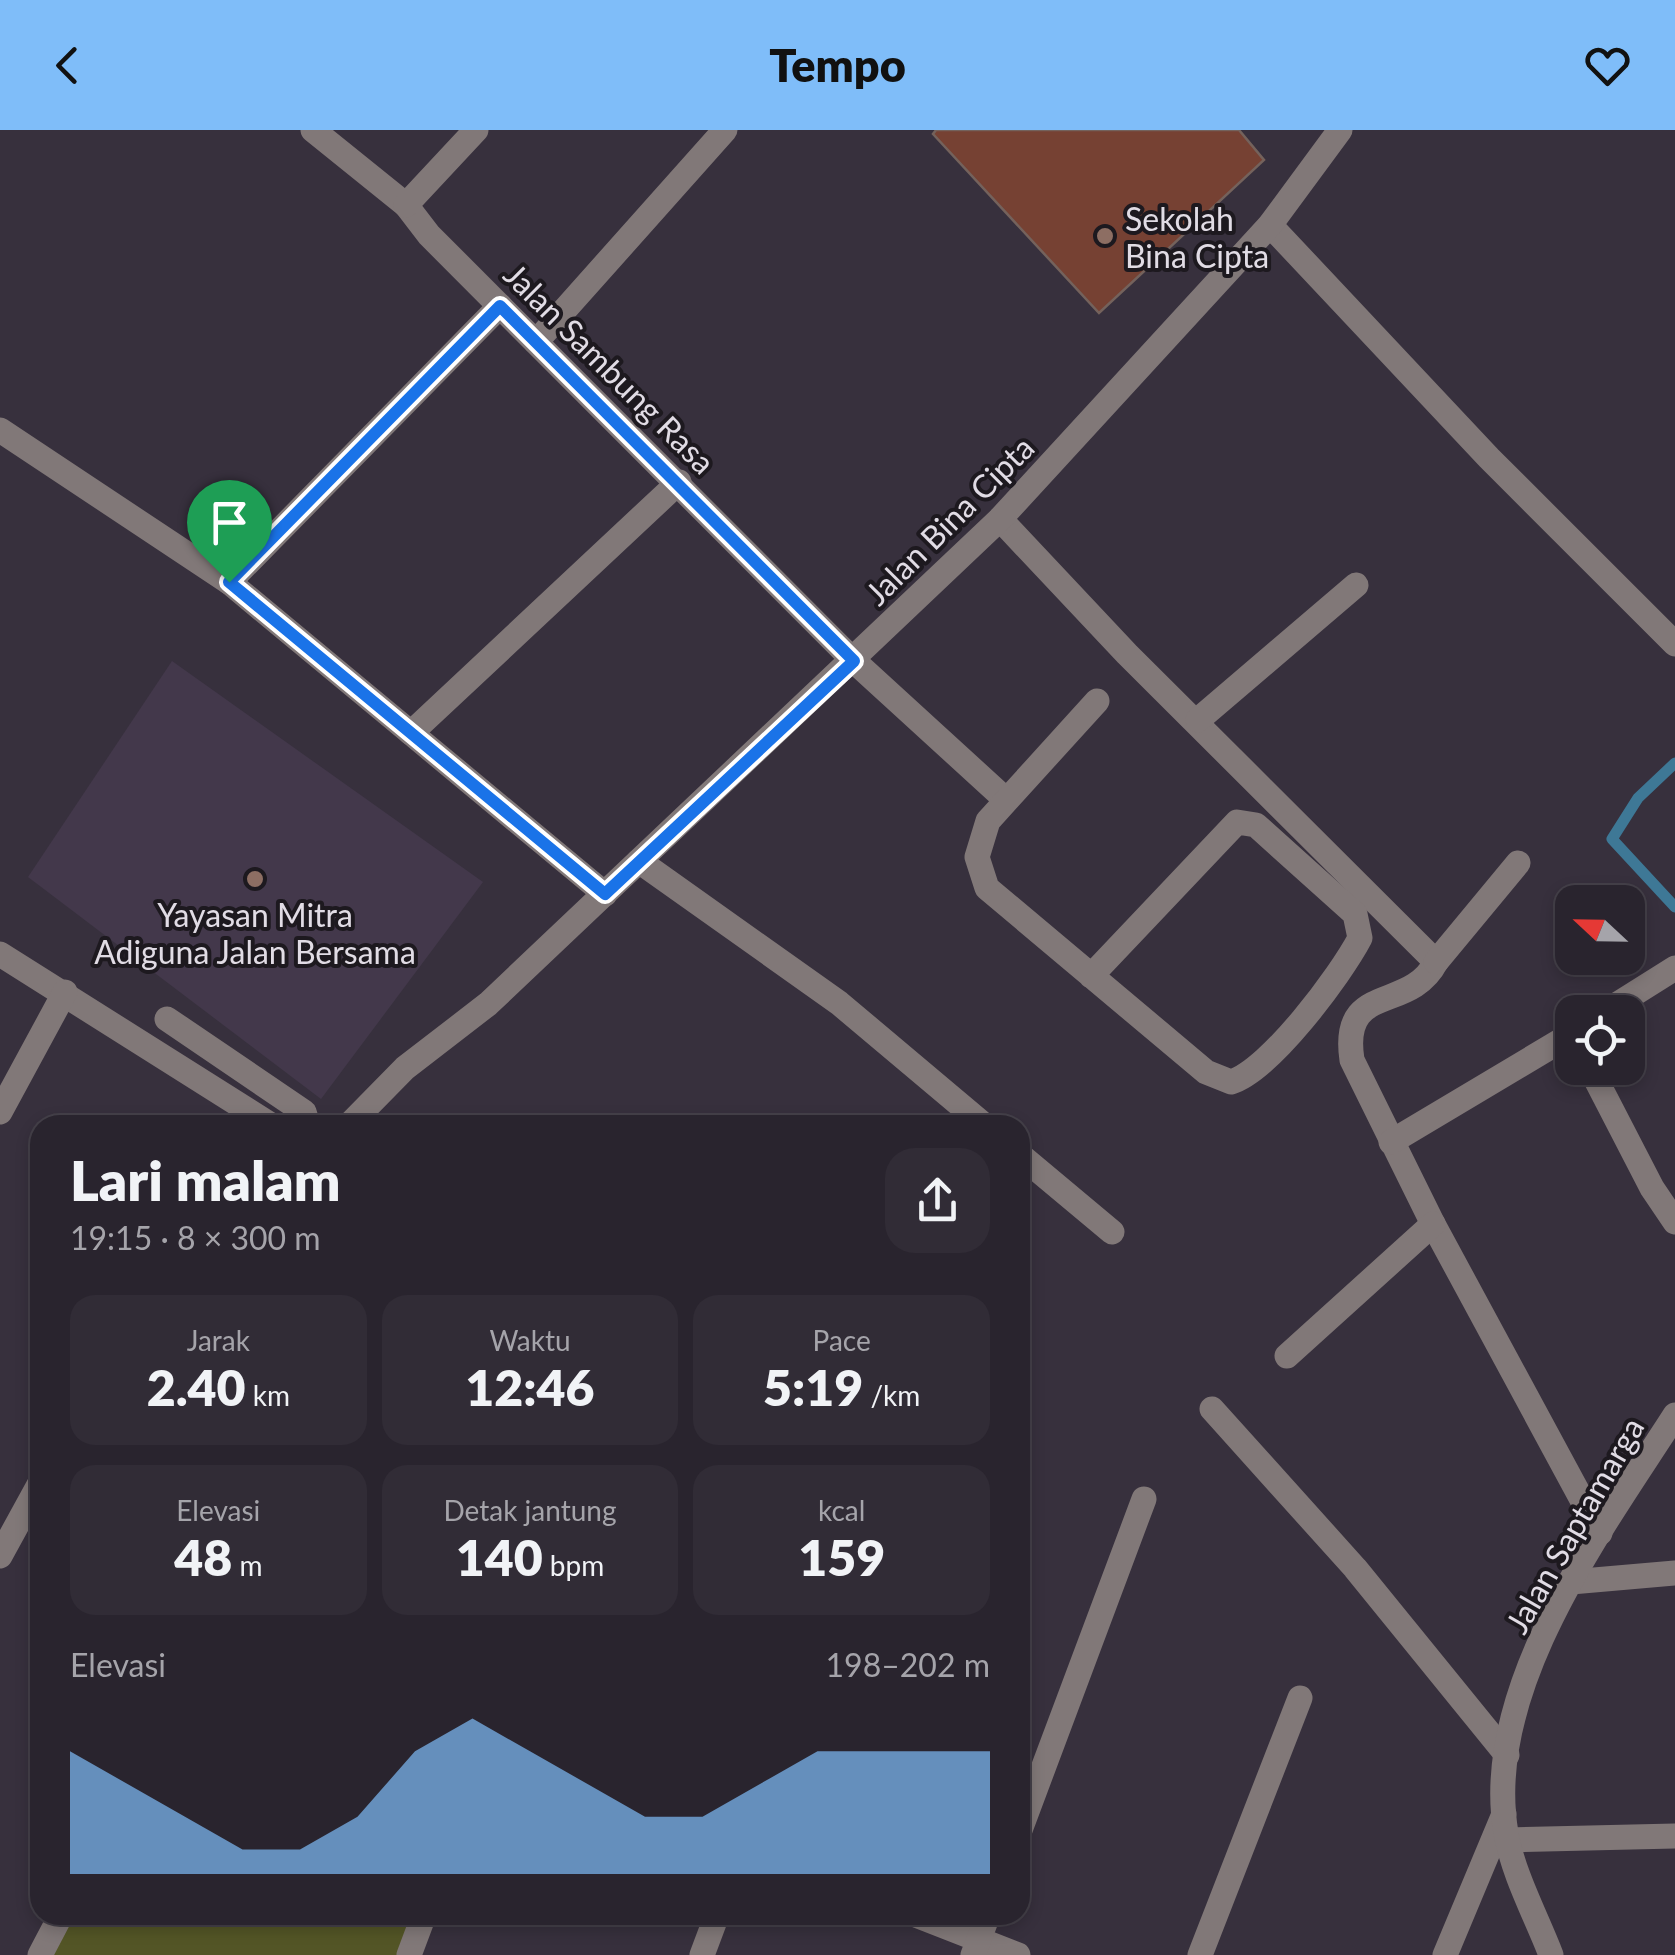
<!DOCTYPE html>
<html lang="id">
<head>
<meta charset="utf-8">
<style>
  :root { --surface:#29242e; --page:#312c36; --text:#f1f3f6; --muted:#a5a4aa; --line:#45414a; --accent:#7fbdf9 }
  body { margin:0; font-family:Lato,sans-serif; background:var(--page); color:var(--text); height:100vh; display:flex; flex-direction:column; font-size:38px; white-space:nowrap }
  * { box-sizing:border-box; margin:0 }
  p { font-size:32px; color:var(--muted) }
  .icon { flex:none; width:55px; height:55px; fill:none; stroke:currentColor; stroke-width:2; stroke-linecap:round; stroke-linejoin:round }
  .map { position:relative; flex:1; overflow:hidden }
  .side { position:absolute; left:30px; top:985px; width:1000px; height:810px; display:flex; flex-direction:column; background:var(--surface); border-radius:30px; box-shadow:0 5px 15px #0003,0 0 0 2px var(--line) }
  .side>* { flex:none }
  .needle { width:65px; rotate:292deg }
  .tools { position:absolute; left:1555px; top:755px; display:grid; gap:20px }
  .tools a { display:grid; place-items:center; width:90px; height:90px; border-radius:20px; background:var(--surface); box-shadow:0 5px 15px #0003,0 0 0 2px var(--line); font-size:50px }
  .pin { position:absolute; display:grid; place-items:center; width:85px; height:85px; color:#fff; margin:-102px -42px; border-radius:50% 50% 50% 0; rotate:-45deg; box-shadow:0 0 10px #0007 }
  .pin .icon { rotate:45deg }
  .round { display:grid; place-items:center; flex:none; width:105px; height:105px; border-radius:30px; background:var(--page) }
  .summary { display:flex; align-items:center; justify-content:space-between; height:170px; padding:0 40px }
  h1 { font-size:55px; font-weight:800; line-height:75px }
  .figures { display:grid; grid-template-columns:repeat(3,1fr); gap:15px; height:170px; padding:10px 40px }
  .figures div { display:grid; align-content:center; border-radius:25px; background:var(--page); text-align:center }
  .figures b { font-size:50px; font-weight:800 }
  .figures small { font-size:28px; font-weight:400 }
  .figures p { font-size:28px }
  .chart { height:280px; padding:20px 40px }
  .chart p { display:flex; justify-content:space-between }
  .chart svg { width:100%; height:180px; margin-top:10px; fill:var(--accent); opacity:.7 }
  header { display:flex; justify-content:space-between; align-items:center; height:130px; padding:0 40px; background:var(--accent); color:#111; font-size:45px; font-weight:800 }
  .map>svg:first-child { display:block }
  .built { fill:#43384b }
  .green { fill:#535526 }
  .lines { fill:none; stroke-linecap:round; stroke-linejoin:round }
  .stream { stroke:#3e7896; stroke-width:11 }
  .building { fill:#764133; stroke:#74625c; stroke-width:2.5 }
  .minor { stroke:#817878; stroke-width:25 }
  .route-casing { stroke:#fff; stroke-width:20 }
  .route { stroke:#1a73e8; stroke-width:12 }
  .education-dot { fill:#8d6e63; stroke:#1d191f; stroke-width:4 }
  .labels { text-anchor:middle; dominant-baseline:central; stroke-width:8; stroke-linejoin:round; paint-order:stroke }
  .poi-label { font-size:32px; fill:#e1dce5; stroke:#1d191f; text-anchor:start }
  .street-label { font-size:32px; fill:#e1dce5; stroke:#1d191f }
</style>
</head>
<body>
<header><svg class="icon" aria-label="back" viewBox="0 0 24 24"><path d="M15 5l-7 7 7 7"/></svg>Tempo<svg class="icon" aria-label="heart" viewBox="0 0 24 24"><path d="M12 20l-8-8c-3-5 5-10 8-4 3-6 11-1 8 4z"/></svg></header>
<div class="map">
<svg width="1675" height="1825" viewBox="0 0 1675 1825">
  <rect width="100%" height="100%" fill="#37303d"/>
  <path class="built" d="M172,531L483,752L321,969L28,747Z"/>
  <path class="green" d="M65,1785H413L397,1825H43Z"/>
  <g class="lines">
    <path class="stream" d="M1675,633L1638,668L1612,709L1675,777"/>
  </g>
  <path class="building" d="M936,0H1239L1264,30L1099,183L933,4Z"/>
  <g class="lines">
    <g class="minor">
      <path d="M313,0L406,75L429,105L854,531L1005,669"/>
      <path d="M406,75L476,0"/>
      <path d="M1270,95L1489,328L1675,514"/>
      <path d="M536,212L725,0"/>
      <path d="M0,300L229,452L411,603L679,352"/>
      <path d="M1000,389L1127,524L1436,832C1409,884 1340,851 1352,930L1433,1094L1600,1403"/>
      <path d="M229,452L500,176"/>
      <path d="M1198,590L1356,455"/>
      <path d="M411,603L605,764"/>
      <path d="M639,731L839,873L984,995"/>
      <path d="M0,824L271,995"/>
      <path d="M1436,832L1518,733"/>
      <path d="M1091,846L1237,692L1256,695L1355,784L1360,808C1340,846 1270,940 1231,952L1206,942L987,758L977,727L988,691L1097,571"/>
      <path d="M1605,882L1675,838"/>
      <path d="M167,889L304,982L308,995"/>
      <path d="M1590,938L1652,1058L1675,1092"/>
      <path d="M0,982L65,862"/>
      <path d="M349,995L405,938L488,874L1000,389L1270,95L1340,0"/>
      <path d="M1391,1012L1572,904"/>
      <path d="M1020,1025L1112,1102"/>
      <path d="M1287,1226L1433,1094"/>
      <path d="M1212,1279L1355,1438L1507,1625"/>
      <path d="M0,1426L40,1353"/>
      <path d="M1571,1452L1675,1443"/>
      <path d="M1020,1700L1144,1369"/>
      <path d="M1508,1710L1675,1706"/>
      <path d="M916,1785L1018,1825"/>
      <path d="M40,1825L61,1785"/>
      <path d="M409,1825L424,1785"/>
      <path d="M702,1825L717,1785"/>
      <path d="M973,1825L988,1785"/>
      <path d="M1200,1825L1300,1568"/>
      <path d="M1445,1825L1504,1684"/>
      <path d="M1551,1825C1536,1786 1513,1744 1506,1703C1481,1559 1602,1399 1675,1285"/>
    </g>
  </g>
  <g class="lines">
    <defs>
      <path id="route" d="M500,176L854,531L605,764L229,452Z"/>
    </defs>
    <use href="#route" class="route-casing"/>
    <use href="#route" class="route"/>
  </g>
  <g class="education-dot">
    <circle cx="1105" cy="106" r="10"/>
    <circle cx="255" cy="749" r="10"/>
  </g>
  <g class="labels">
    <g class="poi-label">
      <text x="1125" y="88">Sekolah<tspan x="1125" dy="37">Bina Cipta</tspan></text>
      <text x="255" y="784" text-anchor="middle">Yayasan Mitra<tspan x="255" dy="37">Adiguna Jalan Bersama</tspan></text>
    </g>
    <g class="street-label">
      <text transform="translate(610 238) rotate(45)">Jalan Sambung Rasa</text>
      <text transform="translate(949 390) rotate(-45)">Jalan Bina Cipta</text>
      <text transform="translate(1574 1395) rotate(-60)">Jalan Saptamarga</text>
    </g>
  </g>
</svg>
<div class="tools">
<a><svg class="needle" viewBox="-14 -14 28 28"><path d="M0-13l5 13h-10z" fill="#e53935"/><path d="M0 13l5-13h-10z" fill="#a5a4aa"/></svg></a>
<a><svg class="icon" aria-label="locate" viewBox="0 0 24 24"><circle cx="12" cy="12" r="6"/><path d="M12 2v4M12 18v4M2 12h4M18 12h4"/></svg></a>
</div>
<div class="pin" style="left:229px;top:452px;background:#1e9e55"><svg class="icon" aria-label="arrive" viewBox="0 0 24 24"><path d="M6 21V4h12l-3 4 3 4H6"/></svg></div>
<section class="side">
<div class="summary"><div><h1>Lari malam</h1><p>19:15 · 8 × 300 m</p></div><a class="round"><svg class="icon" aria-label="share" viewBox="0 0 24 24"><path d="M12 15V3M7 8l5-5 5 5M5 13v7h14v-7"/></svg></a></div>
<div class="figures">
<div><p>Jarak</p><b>2.40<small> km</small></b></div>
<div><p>Waktu</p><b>12:46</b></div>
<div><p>Pace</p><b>5:19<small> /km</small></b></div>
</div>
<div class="figures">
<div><p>Elevasi</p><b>48<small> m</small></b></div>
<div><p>Detak jantung</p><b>140<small> bpm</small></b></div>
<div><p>kcal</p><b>159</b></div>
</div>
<div class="chart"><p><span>Elevasi</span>198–202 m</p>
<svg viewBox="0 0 160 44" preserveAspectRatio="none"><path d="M0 44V14L10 22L20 30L30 38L40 38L50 30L60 14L70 6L80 14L90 22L100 30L110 30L120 22L130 14L140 14L150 14L160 14V44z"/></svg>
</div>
</section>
</div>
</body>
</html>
